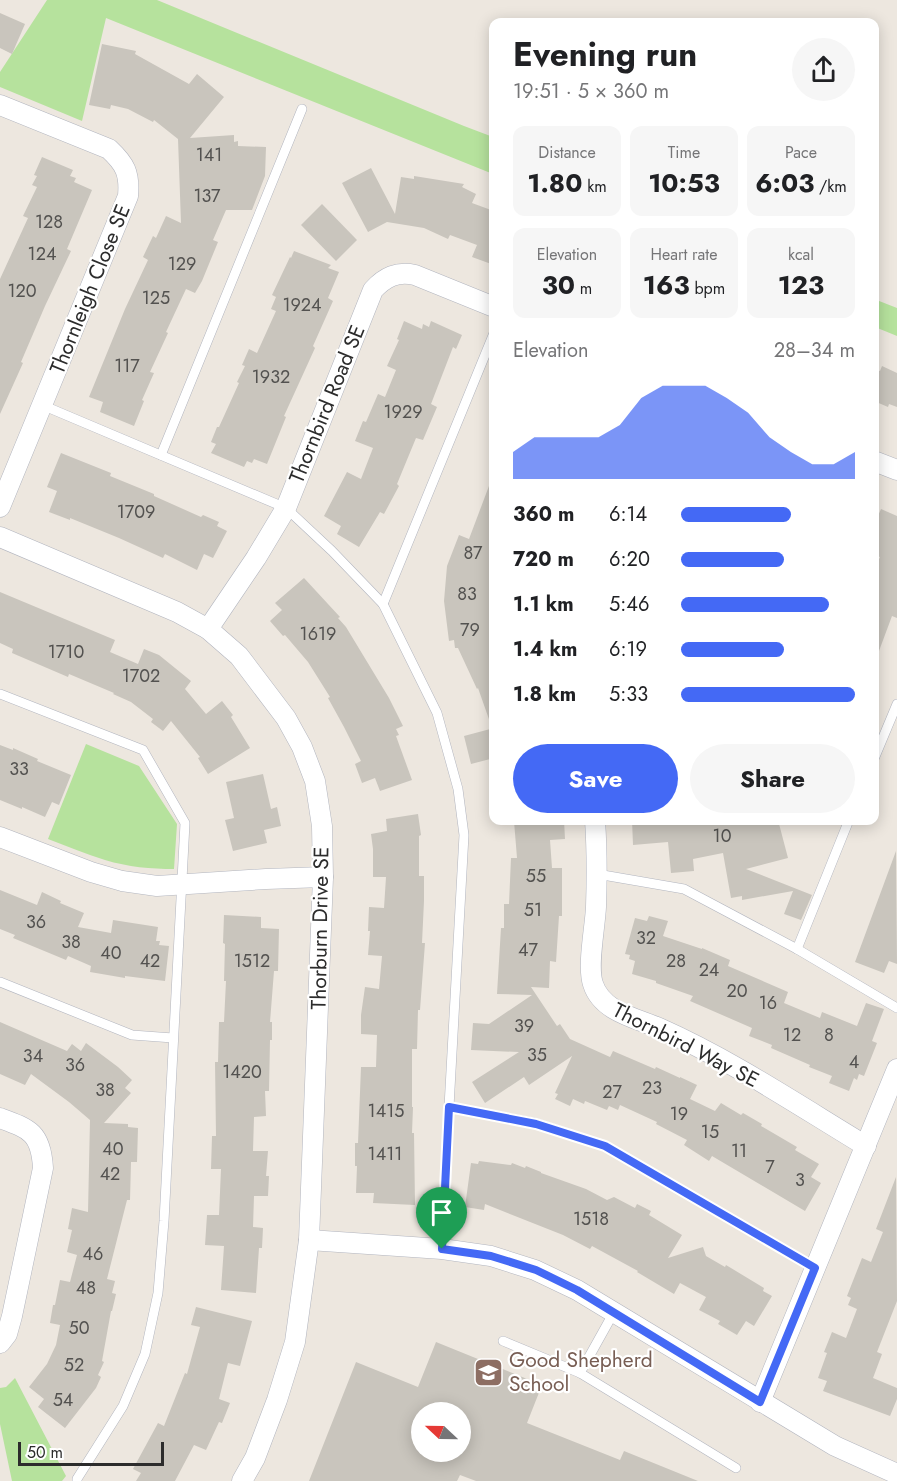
<!DOCTYPE html>
<html lang="en">
<head>
<meta charset="utf-8">
<style>
  :root { --surface:#fff; --page:#f6f6f6; --text:#202124; --muted:#757577; --accent:#4469f5 }
  body { margin:0; font-family:Jost,sans-serif; background:var(--page); color:var(--text); height:100vh; display:flex; flex-direction:column; font-size:22px; white-space:nowrap }
  * { box-sizing:border-box; margin:0 }
  p { font-size:20px; color:var(--muted) }
  .icon { flex:none; width:33px; height:33px; fill:none; stroke:currentColor; stroke-width:2; stroke-linecap:round; stroke-linejoin:round }
  .map { position:relative; flex:1; overflow:hidden }
  .side { position:absolute; left:489px; top:18px; width:390px; height:807px; display:flex; flex-direction:column; background:var(--surface); border-radius:12px; box-shadow:0 3px 15px #0003 }
  .side>* { flex:none }
  .needle { width:39px; rotate:292deg }
  .controls { position:absolute; left:411px; top:1402px; display:grid; gap:12px }
  .controls a { display:grid; place-items:center; width:60px; height:60px; border-radius:50%; background:var(--surface); box-shadow:0 3px 15px #0003; font-size:30px }
  .scale { position:absolute; left:18px; bottom:15px; width:146px; box-sizing:border-box; padding-left:6px; border:3px solid #2c2c2c; border-top:0; font-size:16px; line-height:21px; white-space:nowrap; color:#2c2c2c; -webkit-text-stroke:4px #fff; paint-order:stroke }
  .pin { position:absolute; display:grid; place-items:center; width:51px; height:51px; color:#fff; margin:-62px -26px; border-radius:50% 50% 50% 0; rotate:-45deg; box-shadow:0 0 6px #0007 }
  .pin .icon { rotate:45deg }
  .round { display:grid; place-items:center; flex:none; width:63px; height:63px; border-radius:32px; background:var(--page) }
  .overview { display:flex; align-items:center; justify-content:space-between; height:102px; padding:0 24px }
  h1 { font-size:33px; font-weight:700; line-height:45px }
  .stats { display:grid; grid-template-columns:repeat(3,1fr); gap:9px; height:102px; padding:6px 24px }
  .stats div { display:grid; align-content:center; border-radius:12px; background:var(--page); text-align:center }
  .stats b { font-size:26px; font-weight:700 }
  .stats small { font-size:16px; font-weight:400 }
  .stats p { font-size:16px }
  .chart { height:168px; padding:12px 24px }
  .chart p { display:flex; justify-content:space-between }
  .chart svg { width:100%; height:108px; margin-top:6px; fill:var(--accent); opacity:.7 }
  .primary-button { display:flex; gap:12px; margin-top:auto; padding:12px 24px }
  .primary-button a { flex:1; height:69px; border-radius:36px; background:var(--accent); color:#fff; font-size:24px; font-weight:700; line-height:69px; text-align:center }
  .primary-button a+a { background:var(--page); color:var(--text) }
  ul { padding:0 24px; list-style:none; font-size:20px }
  li { display:grid; grid-template-columns:96px 72px 1fr; align-items:center; height:45px }
  li i { height:15px; border-radius:8px; background:var(--accent) }
  .map>svg:first-child { display:block }
  .park { fill:#b6e29d }
  .building { fill:#c9c5bd; fill-rule:evenodd }
  .lines { fill:none; stroke-linecap:round; stroke-linejoin:round }
  .service-casing { stroke:#b2b5bf; stroke-width:10 }
  .minor-casing { stroke:#b2b5bf; stroke-width:21 }
  .service { stroke:#fff; stroke-width:9 }
  .minor { stroke:#fff; stroke-width:20 }
  .route-casing { stroke:#fff; stroke-width:12 }
  .route { stroke:#4469f5; stroke-width:8 }
  .labels { text-anchor:middle; dominant-baseline:central; stroke-width:4.5; stroke-linejoin:round; paint-order:stroke }
  .number-label { font-size:18px; fill:#535250 }
  .street-label { font-size:21px; fill:#2c2c2c; stroke:#fff }
  .education-label { font-size:21px; fill:#785e54; stroke:#fff; text-anchor:start }
</style>
</head>
<body>
<div class="map">
<svg width="897" height="1481" viewBox="0 0 897 1481">
  <rect width="100%" height="100%" fill="#ede7df"/>
  <g class="park">
    <path d="M47,0H157L464,126L493,137V174L106,18L82,121L0,87V72Z"/>
    <path d="M874,299L897,308V336L875,327Z"/>
    <path d="M86,744L139,766L177,824L174,869C151,869 128,867 105,860C86,854 67,846 48,839Z"/>
    <path d="M15,1378L66,1476L62,1481H12L0,1424V1388L6,1387Z"/>
  </g>
  <g class="building">
    <path d="M0,13L25,24L12,54L0,48Z"/>
    <path d="M102,44L136,51L135,54L189,84L197,74L224,97L190,138L234,135V142L238,141V146L266,147L265,176L252,210H226L213,240L218,242L202,281L195,293L186,289L166,332L168,333L150,372L154,373L142,400L144,401L134,426L100,412L103,402L89,397L125,309L148,260L143,257L153,236L156,238L166,216L181,223L178,139L154,120L153,122L128,109L111,105L110,109L89,105Z"/>
    <path d="M42,157L73,170L70,176L76,178L74,182L92,190L67,249L71,251L45,306L21,362L23,363L0,414V279L28,218L23,216L37,187L32,185L37,176L34,175Z"/>
    <path d="M371,168L395,214L401,177L414,179V176L464,184L462,187L476,194L472,203L491,210L494,206V265L472,257L477,245L450,235L448,239L424,228L387,222L368,232L342,183Z"/>
    <path d="M322,204L357,240L336,261L301,225Z"/>
    <path d="M294,251L331,265L328,268L339,272L328,298L333,301L313,346L315,348L284,416L286,417L267,464L254,459L252,463L247,461L244,467L211,453L216,444L211,442L217,427H219L239,383L237,382L245,366L242,365L249,349L257,353L276,311L271,309L276,297L272,295L290,257L291,258Z"/>
    <path d="M404,321L422,329L423,324L429,327L431,321L462,335L456,349L453,347L431,404L437,407L423,440L416,438L397,484L399,486L384,514L380,512L359,547L337,534L341,526L324,516L347,472L361,479L373,448L355,441L363,421L366,422L378,394L385,397L396,370L387,366L399,340L397,339Z"/>
    <path d="M882,366L897,373V407L889,404L888,407L874,401V369L880,371Z"/>
    <path d="M61,453L111,473L110,476L154,494V496L201,517L203,515L219,522L217,526L227,531L213,558L204,554L197,570L165,554L163,558L119,538L70,518V520L49,512L57,491L47,487Z"/>
    <path d="M492,478H494V572L490,615L494,614V725H491L478,688L477,689L458,648H455L454,640L449,641L444,601L447,566L459,535L469,539Z"/>
    <path d="M881,509L897,516V618L892,616L876,659L874,658V570L880,557L874,555V525Z"/>
    <path d="M304,578L340,617L338,618L346,627L389,698L403,726L396,729L399,735L396,736L412,780L380,791L375,778L362,783L355,764L361,761L344,727L328,698L330,697L308,662L285,635L283,636L270,621L282,610L275,603Z"/>
    <path d="M0,592L115,640L110,652L138,664L144,649L159,655L191,681L185,689L206,714L222,701L233,715L231,717L250,748L208,774L198,758L200,757L171,721L163,731L151,722L153,719L131,702L113,694L114,693L69,674L68,677L12,653L13,649L0,643Z"/>
    <path d="M494,728V758L471,764L464,736Z"/>
    <path d="M0,745L13,750V748L38,759L37,761L71,775L59,805L52,802L45,817L22,807V809L0,800Z"/>
    <path d="M263,774L271,809L277,807L281,826L264,830L267,843L233,851L225,820L234,818L226,782Z"/>
    <path d="M418,814L421,835L419,836V876H424V901L422,943H425L420,1010H418L417,1049H412V1107H413L412,1133H414L415,1205L373,1203L374,1193H356L357,1166H355V1143H358L361,1067H376L377,1035L361,1034V1015L365,987L379,989L382,956L368,955L370,931H368L369,907L384,908L386,877H373V849L371,834L387,831L386,819Z"/>
    <path d="M526,820H564L565,839L550,840L552,868H562V916H559L556,962L550,961L549,988L531,987L557,1026L560,1024L570,1039L610,1057L613,1051L655,1069L656,1067L680,1078V1077L697,1085L690,1099L715,1111L721,1103L741,1115L743,1113L762,1124L761,1126L797,1147L795,1150L819,1164L811,1177L821,1183L805,1211L712,1156L709,1161L684,1145L687,1140L656,1124L657,1122L620,1105L618,1110L609,1106L607,1110L585,1101L584,1104L573,1099L570,1106L555,1099L558,1094L555,1093L572,1056L529,1085L524,1077L485,1103L472,1082L519,1052L471,1050L473,1023L489,1024L532,995L497,994L501,928H504V904H509L511,858H517L514,821Z"/>
    <path d="M632,820H778L788,858L746,869L812,895L801,920L784,914L793,891L742,900V896L731,898L723,853L693,859L694,871L671,873L668,842L633,845Z"/>
    <path d="M896,851L897,964L889,961L884,973L855,962Z"/>
    <path d="M0,890L37,905L42,892L61,901L60,903L84,913L78,927L111,933L113,920L158,927L156,941H160L159,945L169,946L165,981L125,976V978L90,972L91,966L68,956L66,960L13,938L15,935L0,929Z"/>
    <path d="M224,915L261,917V928L279,929L278,971H274L270,1022H272V1040H270L269,1091H265L266,1116L254,1117L253,1151H268L266,1176H269L268,1196H254L253,1227L263,1228L262,1248H259L256,1293L221,1290L224,1246L205,1245L207,1215H219L221,1169H211L212,1136H216L215,1062H218L219,1022H224L226,981H224L225,944L223,943Z"/>
    <path d="M649,916L668,921L663,936L702,949V948L730,960L728,966L788,992L784,1003L820,1018L822,1012L857,1026L866,1003L884,1009L872,1041L877,1043L864,1076L859,1074L857,1080L854,1078L849,1091L829,1083L832,1076L809,1067L810,1065L771,1048L772,1045L749,1036L752,1028L690,1001L693,996L656,983V981L632,974L635,961L629,959L630,955L625,954L635,918L647,921Z"/>
    <path d="M0,1022L67,1051L72,1044L81,1051L86,1043L118,1067L132,1080L125,1088L131,1093L104,1123L128,1124V1127L138,1128L137,1162H131L130,1200H127L107,1279L115,1281L112,1293L116,1294L112,1311H111L102,1361L104,1362L98,1375L101,1377L96,1388L65,1428L38,1407L44,1399L29,1387L47,1364L56,1345L60,1325L50,1323L53,1305H55L60,1280L70,1282L77,1255L67,1252L72,1230L68,1229L72,1208L88,1212L90,1120L69,1102L31,1074L25,1085L0,1074Z"/>
    <path d="M479,1161L511,1165L512,1163L525,1168L526,1166L541,1172V1173L586,1189L607,1200L614,1197L635,1208L637,1204L651,1211L649,1215L682,1235L668,1258L703,1247L706,1256L725,1267L726,1265L764,1288L763,1291L772,1296L754,1326L746,1321L737,1335L718,1324L720,1321L699,1310L706,1297L680,1283L674,1294L637,1272L638,1271L592,1246L590,1249L563,1235L485,1204L484,1210L465,1207L471,1163L478,1164Z"/>
    <path d="M896,1177L897,1301L877,1352L882,1354L873,1378L897,1388V1399L890,1416L823,1391L827,1381L818,1378L827,1353L824,1352L832,1332L846,1338L857,1309L848,1305L851,1298L847,1296L862,1258L871,1262L883,1232L876,1229Z"/>
    <path d="M196,1307L252,1321L240,1366L228,1363L219,1399L230,1403L222,1423L219,1422L206,1450L194,1445L175,1481H136L141,1473L133,1469L158,1423L164,1426L185,1373L187,1374L200,1327L191,1325Z"/>
    <path d="M436,1342L542,1385L527,1423L620,1460L624,1451L698,1481H476L460,1475L457,1481H309L356,1362L418,1387ZM422,1413H460V1452H422Z"/>
  </g>
  <g class="lines">
    <defs>
      <g id="service">
        <path d="M42,405L286,508L332,551L383,604L437,713L458,789L464,835L449,1107L442,1249"/>
        <path d="M161,455L302,109"/>
        <path d="M383,604L494,333"/>
        <path d="M0,694L143,750L185,823L164,1221L158,1293L145,1354L123,1406L77,1479V1481"/>
        <path d="M874,759L897,704"/>
        <path d="M597,874L684,889L797,949L897,1008"/>
        <path d="M797,949L849,820"/>
        <path d="M0,982L132,1035L173,1038"/>
        <path d="M449,1107L535,1123L605,1146L815,1268"/>
        <path d="M503,1341L580,1373L736,1468"/>
        <path d="M580,1373L614,1312"/>
      </g>
      <g id="minor">
        <path d="M0,105L109,149C125,164 130,173 128,196L0,507"/>
        <path d="M874,461L897,470"/>
        <path d="M0,537L177,612L208,629L239,656L286,718L302,747L315,781L322,826L323,877L309,1240L295,1342L277,1400L255,1458L242,1481"/>
        <path d="M208,629L256,558L286,508L373,290C385,277 397,271 415,275L494,307"/>
        <path d="M595,820C597,849 597,878 596,907C595,928 587,966 593,984C602,1012 636,1018 659,1028C731,1060 798,1105 866,1146"/>
        <path d="M0,837L91,872L122,881L157,886L266,879L323,877"/>
        <path d="M0,1118C30,1129 41,1133 43,1168L12,1316L7,1334L0,1343"/>
        <path d="M309,1240L442,1249L491,1256L535,1270L577,1290L835,1446L897,1474"/>
        <path d="M760,1402L897,1069"/>
      </g>
    </defs>
    <use href="#service" class="service-casing"/>
    <use href="#minor" class="minor-casing"/>
    <use href="#service" class="service"/>
    <use href="#minor" class="minor"/>
  </g>
  <g class="lines">
    <defs>
      <path id="route" d="M449,1107L536,1124L605,1146L815,1268L760,1402L577,1290L536,1270L491,1256L442,1249Z"/>
    </defs>
    <use href="#route" class="route-casing"/>
    <use href="#route" class="route"/>
  </g>
  <defs>
    <symbol id="school-square" viewBox="-11 -11 22 22"><rect x="-9" y="-9" width="18" height="18" rx="4" fill="#8d6e63" stroke="#fff"/><path d="M0-5L7-2L0 1L-7-2ZM-4 1L0 2.5L4 1V4Q0 6-4 4Z" fill="#fff"/></symbol>
  </defs>
  <g fill-rule="evenodd">
    <use href="#school-square" x="472" y="1356" width="33" height="33"/>
  </g>
  <g class="labels">
    <g class="number-label">
      <text x="209" y="155">141</text>
      <text x="207" y="196">137</text>
      <text x="49" y="222">128</text>
      <text x="42" y="254">124</text>
      <text x="182" y="264">129</text>
      <text x="22" y="291">120</text>
      <text x="156" y="298">125</text>
      <text x="302" y="305">1924</text>
      <text x="127" y="366">117</text>
      <text x="271" y="377">1932</text>
      <text x="403" y="412">1929</text>
      <text x="136" y="512">1709</text>
      <text x="473" y="553">87</text>
      <text x="467" y="594">83</text>
      <text x="470" y="630">79</text>
      <text x="318" y="634">1619</text>
      <text x="66" y="652">1710</text>
      <text x="141" y="676">1702</text>
      <text x="19" y="769">33</text>
      <text x="722" y="836">10</text>
      <text x="536" y="876">55</text>
      <text x="533" y="910">51</text>
      <text x="36" y="922">36</text>
      <text x="646" y="938">32</text>
      <text x="71" y="942">38</text>
      <text x="528" y="950">47</text>
      <text x="111" y="953">40</text>
      <text x="150" y="961">42</text>
      <text x="252" y="961">1512</text>
      <text x="676" y="961">28</text>
      <text x="709" y="970">24</text>
      <text x="737" y="991">20</text>
      <text x="768" y="1003">16</text>
      <text x="524" y="1026">39</text>
      <text x="792" y="1035">12</text>
      <text x="829" y="1035">8</text>
      <text x="537" y="1055">35</text>
      <text x="33" y="1056">34</text>
      <text x="854" y="1062">4</text>
      <text x="75" y="1065">36</text>
      <text x="242" y="1072">1420</text>
      <text x="652" y="1088">23</text>
      <text x="105" y="1090">38</text>
      <text x="612" y="1092">27</text>
      <text x="386" y="1111">1415</text>
      <text x="679" y="1114">19</text>
      <text x="710" y="1132">15</text>
      <text x="113" y="1149">40</text>
      <text x="739" y="1151">11</text>
      <text x="385" y="1154">1411</text>
      <text x="770" y="1167">7</text>
      <text x="110" y="1174">42</text>
      <text x="800" y="1180">3</text>
      <text x="591" y="1219">1518</text>
      <text x="93" y="1254">46</text>
      <text x="86" y="1288">48</text>
      <text x="79" y="1328">50</text>
      <text x="74" y="1365">52</text>
      <text x="63" y="1400">54</text>
    </g>
    <g class="street-label">
      <text transform="translate(90 289) rotate(-68)">Thornleigh Close SE</text>
      <text transform="translate(327 404) rotate(-68)">Thornbird Road SE</text>
      <text transform="translate(320 928) rotate(-89)">Thorburn Drive SE</text>
      <text transform="translate(686 1045) rotate(27)">Thornbird Way SE</text>
    </g>
    <g class="education-label">
      <text x="509" y="1360">Good Shepherd<tspan x="509" dy="24">School</tspan></text>
    </g>
  </g>
</svg>
<div class="controls">
<a><svg class="needle" viewBox="-14 -14 28 28"><path d="M0-13l5 13h-10z" fill="#e53935"/><path d="M0 13l5-13h-10z" fill="#757577"/></svg></a>
</div>
<div class="scale">50 m</div>
<div class="pin" style="left:442px;top:1249px;background:#1e9e55"><svg class="icon" aria-label="arrive" viewBox="0 0 24 24"><path d="M6 21V4h12l-3 4 3 4H6"/></svg></div>
<section class="side">
<div class="overview"><div><h1>Evening run</h1><p>19:51 · 5 × 360 m</p></div><a class="round"><svg class="icon" aria-label="share" viewBox="0 0 24 24"><path d="M12 15V3M7 8l5-5 5 5M5 13v7h14v-7"/></svg></a></div>
<div class="stats">
<div><p>Distance</p><b>1.80<small> km</small></b></div>
<div><p>Time</p><b>10:53</b></div>
<div><p>Pace</p><b>6:03<small> /km</small></b></div>
</div>
<div class="stats">
<div><p>Elevation</p><b>30<small> m</small></b></div>
<div><p>Heart rate</p><b>163<small> bpm</small></b></div>
<div><p>kcal</p><b>123</b></div>
</div>
<div class="chart"><p><span>Elevation</span>28–34 m</p>
<svg viewBox="0 0 160 44" preserveAspectRatio="none"><path d="M0 44V33L10 27L20 27L30 27L40 27L50 22L60 11L70 6L80 6L90 6L100 11L110 17L120 27L130 33L140 38L150 38L160 33V44z"/></svg>
</div>
<ul>
<li><b>360 m</b>6:14<i style="width:63%"></i></li>
<li><b>720 m</b>6:20<i style="width:59%"></i></li>
<li><b>1.1 km</b>5:46<i style="width:85%"></i></li>
<li><b>1.4 km</b>6:19<i style="width:59%"></i></li>
<li><b>1.8 km</b>5:33<i style="width:100%"></i></li>
</ul>
<div class="primary-button"><a>Save</a><a>Share</a></div>
</section>
</div>
</body>
</html>
